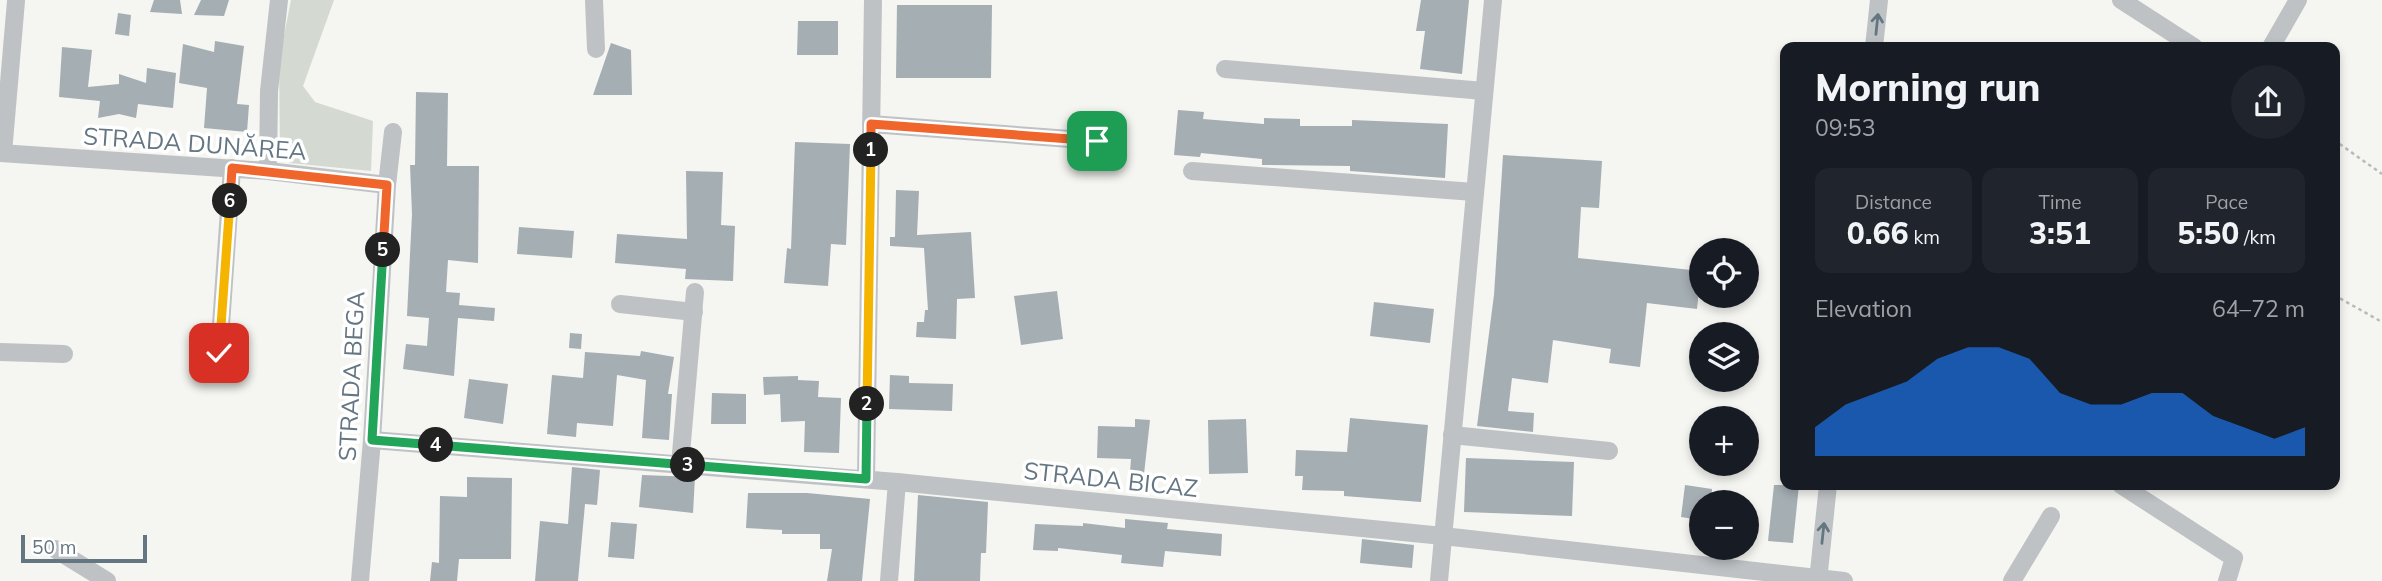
<!DOCTYPE html>
<html lang="en">
<head>
<meta charset="utf-8">
<style>
  :root { --surface:#171b24; --page:#20242c; --text:#f1f3f6; --muted:#9ea1a6; --accent:#1a73e8 }
  body { margin:0; font-family:Mulish,sans-serif; background:var(--page); color:var(--text); height:100vh; display:flex; flex-direction:column; font-size:26px; white-space:nowrap }
  * { box-sizing:border-box; margin:0 }
  p { font-size:23px; color:var(--muted) }
  .icon { flex:none; width:38px; height:38px; fill:none; stroke:currentColor; stroke-width:2; stroke-linecap:round; stroke-linejoin:round }
  .map { position:relative; flex:1; overflow:hidden }
  .drawer { position:absolute; left:1780px; top:42px; width:560px; height:448px; display:flex; flex-direction:column; background:var(--surface); border-radius:14px; box-shadow:0 4px 10px #0003 }
  .drawer>* { flex:none }
  .tools { position:absolute; left:1689px; top:238px; display:grid; gap:14px }
  .tools a { display:grid; place-items:center; width:70px; height:70px; border-radius:50%; background:var(--surface); box-shadow:0 4px 10px #0003; font-size:35px }
  .scale { position:absolute; left:21px; bottom:18px; width:126px; box-sizing:border-box; padding-left:7px; border:4px solid #647682; border-top:0; font-size:19px; line-height:24px; white-space:nowrap; color:#647682; -webkit-text-stroke:5px #fff; paint-order:stroke }
  .pin { position:absolute; display:grid; place-items:center; width:60px; height:60px; color:#fff; margin:-30px; border-radius:14px; box-shadow:0 4px 10px #0006 }
  .km { position:absolute; width:35px; height:35px; margin:-18px; border-radius:50%; background:#222; color:#fff; font-size:19px; line-height:35px; text-align:center }
  .round { display:grid; place-items:center; flex:none; width:74px; height:74px; border-radius:37px; background:var(--page) }
  .head { display:flex; align-items:center; justify-content:space-between; height:119px; padding:0 35px }
  h1 { font-size:38px; font-weight:800; line-height:52px }
  .metrics { display:grid; grid-template-columns:repeat(3,1fr); gap:10px; height:119px; padding:7px 35px }
  .metrics div { display:grid; align-content:center; border-radius:14px; background:var(--page); text-align:center }
  .metrics b { font-size:30px; font-weight:800 }
  .metrics small { font-size:19px; font-weight:400 }
  .metrics p { font-size:19px }
  .chart { height:196px; padding:14px 35px }
  .chart p { display:flex; justify-content:space-between }
  .chart svg { width:100%; height:126px; margin-top:7px; fill:var(--accent); opacity:.7 }
  .map>svg:first-child { display:block }
  .green { fill:#d4dad1 }
  .building { fill:#a5aeb3 }
  .lines { fill:none; stroke-linecap:round; stroke-linejoin:round }
  .path { stroke:#b8bbbd; stroke-width:2.5; stroke-dasharray:3.5 3.5; stroke-linecap:butt }
  .minor { stroke:#bec2c5; stroke-width:18 }
  .oneway { stroke:#647682 }
  .split-1-casing { stroke:#fff; stroke-width:14 }
  .split-2-casing { stroke:#fff; stroke-width:14 }
  .split-3-casing { stroke:#fff; stroke-width:14 }
  .split-4-casing { stroke:#fff; stroke-width:14 }
  .split-5-casing { stroke:#fff; stroke-width:14 }
  .split-6-casing { stroke:#fff; stroke-width:14 }
  .split-7-casing { stroke:#fff; stroke-width:14 }
  .split-1 { stroke:#f0652b; stroke-width:9 }
  .split-2 { stroke:#f5b400; stroke-width:9 }
  .split-3 { stroke:#22a559; stroke-width:9 }
  .split-4 { stroke:#22a559; stroke-width:9 }
  .split-5 { stroke:#22a559; stroke-width:9 }
  .split-6 { stroke:#f0652b; stroke-width:9 }
  .split-7 { stroke:#f5b400; stroke-width:9 }
  .labels { text-anchor:middle; dominant-baseline:central; stroke-width:7; stroke-linejoin:round; paint-order:stroke }
  .street-label { font-size:24px; fill:#647682; stroke:#fff }
</style>
</head>
<body>
<div class="map">
<svg width="2382" height="581" viewBox="0 0 2382 581">
  <rect width="100%" height="100%" fill="#f5f5f1"/>
  <path class="green" d="M291,0H334L303,86L315,102L373,121L371,171L290,163L280,151L279,61Z"/>
  <g class="building">
    <path d="M154,0H180L182,14L150,12Z"/>
    <path d="M201,0H229L224,16L194,15Z"/>
    <path d="M1421,0H1469L1462,74L1420,69L1425,31H1416Z"/>
    <path d="M897,5H992L991,78H896Z"/>
    <path d="M118,13L131,15L129,36L115,34Z"/>
    <path d="M798,21H838V55H797Z"/>
    <path d="M215,41L244,46L237,104L249,105L247,132L204,128L207,88L179,83L183,44L214,52Z"/>
    <path d="M611,43L631,50L632,95H593Z"/>
    <path d="M62,47L92,50L88,87L119,84V74L146,83L147,68L176,73L173,108L138,104L136,118L119,114L98,118L100,101L59,97Z"/>
    <path d="M416,92L448,93L447,166H479L478,263L448,260L446,292L460,293L459,305L495,308L494,321L458,318L454,376L403,369L406,344L427,346L429,318L407,316L412,214L410,165H415Z"/>
    <path d="M1178,110L1204,112L1203,119L1264,124V118L1300,119V126H1352V120L1448,124L1445,178L1350,171V166L1262,165V159L1201,153L1200,157L1174,155Z"/>
    <path d="M795,142L850,144L846,245L831,244L828,286L784,283L787,248L791,249Z"/>
    <path d="M1503,155L1602,161L1599,208L1581,207L1578,258L1701,271L1697,309L1647,303L1640,367L1609,363L1611,349L1553,340L1548,383L1512,378L1508,411L1534,413L1533,432L1477,426L1494,295Z"/>
    <path d="M686,171L723,172L721,225L735,226L733,281L685,279L686,269L615,263L617,234L687,239Z"/>
    <path d="M896,190L919,191L917,235L971,232L975,298L957,299L956,339L916,337L917,322H924L925,310H928L924,248L890,246V237H895Z"/>
    <path d="M519,227L574,231L572,258L517,254Z"/>
    <path d="M1057,291L1063,339L1021,345L1014,296Z"/>
    <path d="M1374,302L1434,309L1430,343L1370,336Z"/>
    <path d="M570,333L582,334L581,349L569,348Z"/>
    <path d="M641,351L674,357L668,394H672L669,440L642,438L646,380L617,375L613,426L577,423L576,437L547,434L552,375L583,378L585,352L640,356Z"/>
    <path d="M890,375L909,376V383L953,384L952,411L889,409Z"/>
    <path d="M798,376V380L819,381L818,397L841,398L839,453L804,452L805,421L781,422L780,394L764,395L763,377Z"/>
    <path d="M469,379L508,384L503,424L464,418Z"/>
    <path d="M712,393L746,394V424H711Z"/>
    <path d="M1350,418L1428,425L1421,502L1344,496V491L1302,490L1303,476H1295L1296,450L1347,452Z"/>
    <path d="M1135,419L1150,420L1144,474L1130,472L1131,459L1097,458L1098,426L1135,427Z"/>
    <path d="M1246,419L1248,473L1209,474L1208,420Z"/>
    <path d="M1466,458L1574,462L1572,516L1464,512Z"/>
    <path d="M572,467L600,470L597,505L585,504L578,581H535L540,521L568,524Z"/>
    <path d="M642,475L695,477L693,513L639,507Z"/>
    <path d="M467,477L512,478L511,559H459L457,581H430L432,562L439,563L440,496L467,497Z"/>
    <path d="M1685,485L1712,489L1711,502H1701V520L1681,517Z"/>
    <path d="M1774,485H1799L1793,543L1768,541Z"/>
    <path d="M748,493H807L870,499L862,581H827L832,549H820V534H782V530L746,528Z"/>
    <path d="M918,495L988,502L986,553H981L980,581H914Z"/>
    <path d="M1125,519L1168,523L1167,529L1222,534L1221,556L1165,551L1163,567L1121,563L1122,555L1058,548V551L1033,550L1035,524L1083,526V523L1125,528Z"/>
    <path d="M611,522L637,524L634,559L608,557Z"/>
    <path d="M1362,539L1414,545L1412,568L1360,563Z"/>
  </g>
  <g class="lines">
    <g class="path">
      <path d="M2334,140L2382,174"/>
      <path d="M2334,295L2382,322"/>
    </g>
    <g class="minor">
      <path d="M594,0L596,49"/>
      <path d="M2121,0L2194,47"/>
      <path d="M1874,47L1879,0"/>
      <path d="M2271,47L2298,0"/>
      <path d="M1225,69L1484,91"/>
      <path d="M871,124L1097,141"/>
      <path d="M0,153L268,171L387,185"/>
      <path d="M3,153L16,1"/>
      <path d="M268,171L269,91L279,0"/>
      <path d="M1192,171L1474,192"/>
      <path d="M620,304L694,312"/>
      <path d="M0,352L64,354"/>
      <path d="M219,353L232,168"/>
      <path d="M1452,435L1609,451"/>
      <path d="M372,440L897,482L1443,536L1844,581"/>
      <path d="M680,465L695,292"/>
      <path d="M866,479L873,0"/>
      <path d="M2121,485L2234,558L2227,581"/>
      <path d="M55,549L107,581"/>
      <path d="M360,581L372,440L387,185L393,132"/>
      <path d="M889,581L897,482"/>
      <path d="M1439,581L1493,0"/>
      <path d="M1818,581L1828,485"/>
      <path d="M2012,581L2051,516"/>
    </g>
  </g>
  <defs><path id="oneway-shaft" d="M-6 0H5M1.5-3L5.5 0L1.5 3" fill="none" stroke-width="1.6" stroke-linecap="round" stroke-linejoin="round" transform="scale(1.75)"/></defs>
  <g class="oneway">
    <use href="#oneway-shaft" transform="translate(1877 24) rotate(-84)"/>
    <use href="#oneway-shaft" transform="translate(1823 533) rotate(-84)"/>
  </g>
  <g class="lines">
    <defs>
      <path id="split-1" d="M871,150V124L1097,141"/>
      <path id="split-2" d="M867,404L871,150"/>
      <path id="split-3" d="M688,465L866,479L867,404"/>
      <path id="split-4" d="M436,445L688,465"/>
      <path id="split-5" d="M383,250L372,440L436,445"/>
      <path id="split-6" d="M230,201L232,168L387,185L383,250"/>
      <path id="split-7" d="M219,353L230,201"/>
    </defs>
    <use href="#split-1" class="split-1-casing"/>
    <use href="#split-2" class="split-2-casing"/>
    <use href="#split-3" class="split-3-casing"/>
    <use href="#split-4" class="split-4-casing"/>
    <use href="#split-5" class="split-5-casing"/>
    <use href="#split-6" class="split-6-casing"/>
    <use href="#split-7" class="split-7-casing"/>
    <use href="#split-1" class="split-1"/>
    <use href="#split-2" class="split-2"/>
    <use href="#split-3" class="split-3"/>
    <use href="#split-4" class="split-4"/>
    <use href="#split-5" class="split-5"/>
    <use href="#split-6" class="split-6"/>
    <use href="#split-7" class="split-7"/>
  </g>
  <g class="labels">
    <g class="street-label">
      <text transform="translate(195 143) rotate(4)">STRADA DUNĂREA</text>
      <text transform="translate(351 376) rotate(-87)">STRADA BEGA</text>
      <text transform="translate(1111 479) rotate(6)">STRADA BICAZ</text>
    </g>
  </g>
</svg>
<div class="tools">
<a><svg class="icon" aria-label="locate" viewBox="0 0 24 24"><circle cx="12" cy="12" r="6"/><path d="M12 2v4M12 18v4M2 12h4M18 12h4"/></svg></a>
<a><svg class="icon" aria-label="layers" viewBox="0 0 24 24"><path d="M12 4l9 5-9 5-9-5zM3 14l9 5 9-5"/></svg></a>
<a>+</a>
<a>−</a>
</div>
<div class="scale">50 m</div>
<div class="pin" style="left:1097px;top:141px;background:#1e9e55"><svg class="icon" aria-label="arrive" viewBox="0 0 24 24"><path d="M6 21V4h12l-3 4 3 4H6"/></svg></div>
<div class="pin" style="left:219px;top:353px;background:#d93025"><svg class="icon" aria-label="check" viewBox="0 0 24 24"><path d="M5 12l5 5 9-10"/></svg></div>
<b class="km" style="left:871px;top:150px">1</b>
<b class="km" style="left:867px;top:404px">2</b>
<b class="km" style="left:688px;top:465px">3</b>
<b class="km" style="left:436px;top:445px">4</b>
<b class="km" style="left:383px;top:250px">5</b>
<b class="km" style="left:230px;top:201px">6</b>
<section class="drawer">
<div class="head"><div><h1>Morning run</h1><p>09:53</p></div><a class="round"><svg class="icon" aria-label="share" viewBox="0 0 24 24"><path d="M12 15V3M7 8l5-5 5 5M5 13v7h14v-7"/></svg></a></div>
<div class="metrics">
<div><p>Distance</p><b>0.66<small> km</small></b></div>
<div><p>Time</p><b>3:51</b></div>
<div><p>Pace</p><b>5:50<small> /km</small></b></div>
</div>
<div class="chart"><p><span>Elevation</span>64–72 m</p>
<svg viewBox="0 0 160 44" preserveAspectRatio="none"><path d="M0 44V34L10 26L20 22L30 18L40 10L50 6L60 6L70 10L80 22L90 26L100 26L110 22L120 22L130 30L140 34L150 38L160 34V44z"/></svg>
</div>
</section>
</div>
</body>
</html>
